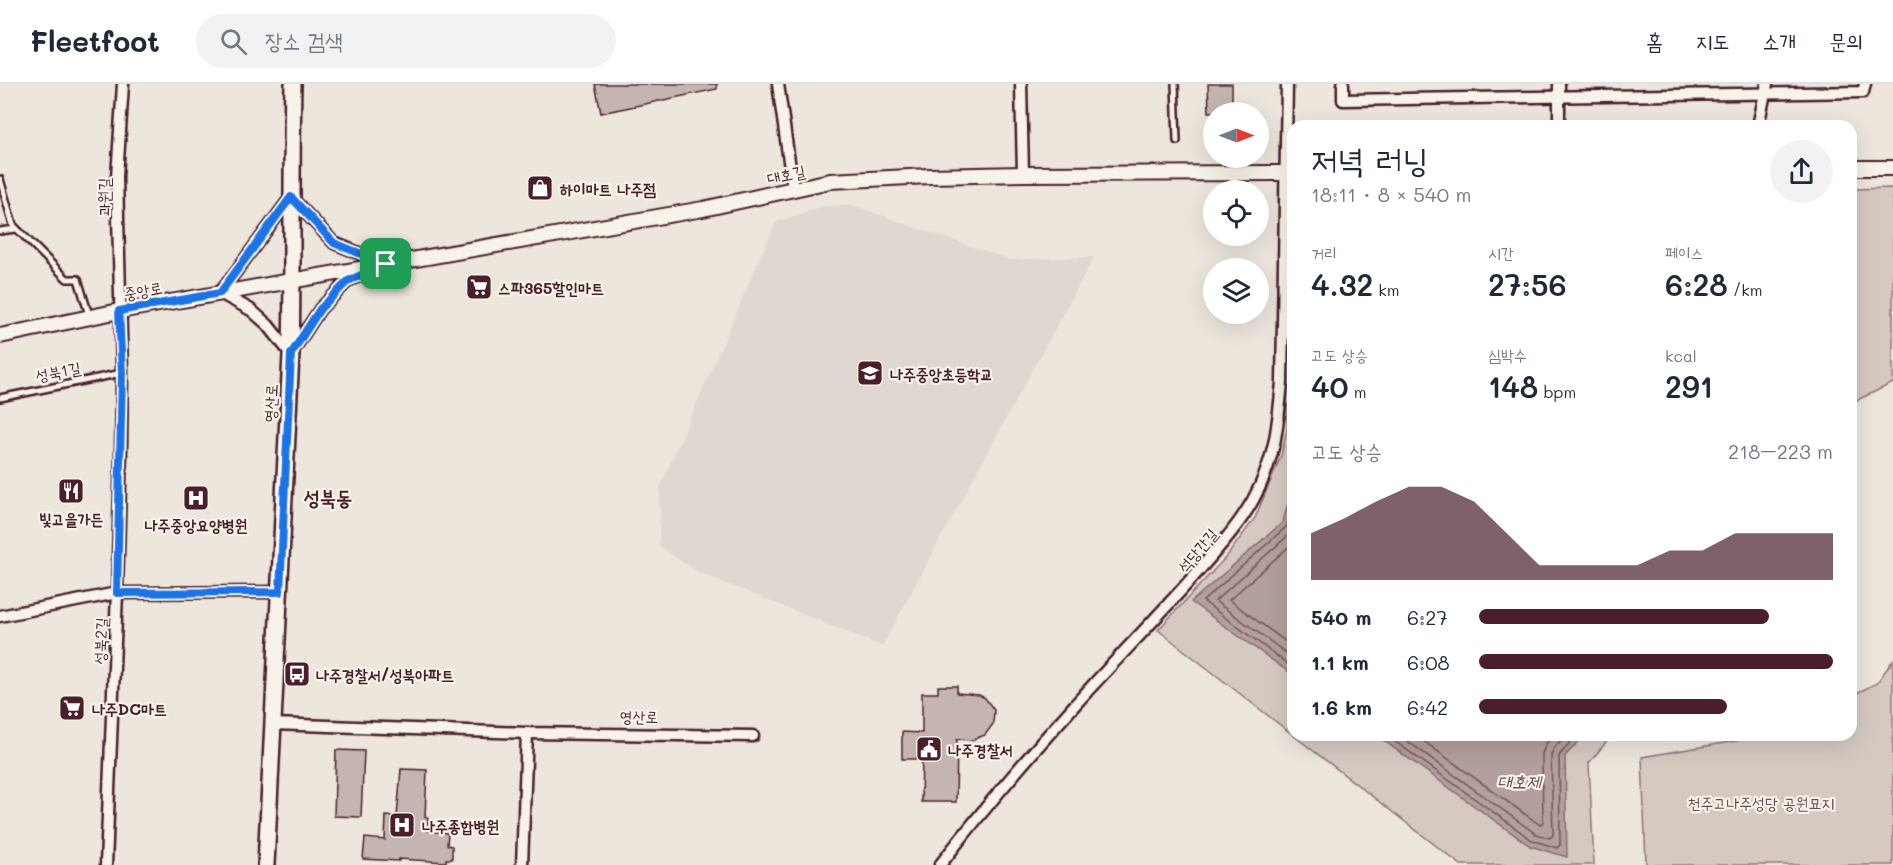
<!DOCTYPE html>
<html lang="ko">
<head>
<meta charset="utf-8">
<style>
  :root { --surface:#fff; --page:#f2f2f3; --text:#1f2937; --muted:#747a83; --line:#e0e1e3; --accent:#4a1f2b }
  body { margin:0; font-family:Mali,"Poor Story",sans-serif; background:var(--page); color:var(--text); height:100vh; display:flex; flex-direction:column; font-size:22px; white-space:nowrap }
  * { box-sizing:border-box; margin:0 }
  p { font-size:20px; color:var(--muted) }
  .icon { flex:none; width:33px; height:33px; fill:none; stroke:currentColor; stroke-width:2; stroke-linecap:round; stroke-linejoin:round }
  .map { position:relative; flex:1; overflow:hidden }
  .panel { position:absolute; left:1287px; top:36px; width:570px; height:621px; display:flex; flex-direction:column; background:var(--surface); border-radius:18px; box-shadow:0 6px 24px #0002 }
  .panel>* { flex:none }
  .needle { width:39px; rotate:90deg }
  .controls { position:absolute; left:1203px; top:18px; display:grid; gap:12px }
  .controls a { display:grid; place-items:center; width:66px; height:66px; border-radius:50%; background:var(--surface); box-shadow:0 6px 24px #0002; font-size:30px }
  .pin { position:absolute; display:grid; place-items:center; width:51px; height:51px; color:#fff; margin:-26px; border-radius:12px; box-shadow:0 3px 9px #0006 }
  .round { display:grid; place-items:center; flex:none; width:63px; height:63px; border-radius:32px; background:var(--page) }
  .overview { display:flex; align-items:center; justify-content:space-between; height:102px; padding:0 24px }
  h1 { font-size:33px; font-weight:600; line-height:45px }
  .metrics { display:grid; grid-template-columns:repeat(3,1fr); gap:9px; height:102px; padding:6px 24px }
  .metrics div { display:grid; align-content:center }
  .metrics b { font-size:30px; font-weight:600 }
  .metrics small { font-size:16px; font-weight:400 }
  .metrics p { font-size:16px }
  .chart { height:168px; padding:12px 24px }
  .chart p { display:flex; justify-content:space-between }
  .chart svg { width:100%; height:108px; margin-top:6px; fill:var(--accent); opacity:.7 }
  ul { padding:0 24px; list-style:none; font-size:20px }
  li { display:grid; grid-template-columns:96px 72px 1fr; align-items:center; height:45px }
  li i { height:15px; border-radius:8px; background:var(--accent) }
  header { display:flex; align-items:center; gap:36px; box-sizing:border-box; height:84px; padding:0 30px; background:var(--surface); border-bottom:2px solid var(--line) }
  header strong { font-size:28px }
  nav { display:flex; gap:33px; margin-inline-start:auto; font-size:21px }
  .search { width:420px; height:54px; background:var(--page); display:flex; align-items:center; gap:15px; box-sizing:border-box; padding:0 21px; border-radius:33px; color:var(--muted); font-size:22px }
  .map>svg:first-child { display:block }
  .built { fill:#e0d7d0 }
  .green { fill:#d5c9c2; stroke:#907476; stroke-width:1.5 }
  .water { fill:#b39f9d; stroke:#896c6f; stroke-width:1.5 }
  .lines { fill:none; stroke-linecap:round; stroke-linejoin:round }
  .shore { stroke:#745259; stroke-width:1.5 }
  .building { fill:#c4b5b0; stroke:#4a1f2b; stroke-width:1.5 }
  .service-casing { stroke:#4a1f2b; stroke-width:10 }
  .minor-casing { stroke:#4a1f2b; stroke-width:15 }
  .tertiary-casing { stroke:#4a1f2b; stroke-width:18 }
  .secondary-casing { stroke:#4a1f2b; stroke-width:20 }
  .service { stroke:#f7f3e8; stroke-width:5 }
  .minor { stroke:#f7f3e8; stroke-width:10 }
  .tertiary { stroke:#f7f3e8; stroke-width:14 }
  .secondary { stroke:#f7f3e8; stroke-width:15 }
  .route-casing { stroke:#fff; stroke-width:12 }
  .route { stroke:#1a73e8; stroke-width:8 }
  .labels { text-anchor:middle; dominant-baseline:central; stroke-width:4.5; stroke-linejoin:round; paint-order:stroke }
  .street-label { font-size:16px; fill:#4a1f2b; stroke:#f7f3e8 }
  .poi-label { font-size:16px; font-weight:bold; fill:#4a1f2b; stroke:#f7f3e8; text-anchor:start }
  .park-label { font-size:16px; fill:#6d4a51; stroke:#f7f3e8 }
  .water-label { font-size:18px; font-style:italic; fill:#6f4c53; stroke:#f7f3e8 }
  .quarter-label { font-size:20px; font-weight:bold; fill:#4a1f2b; stroke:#f7f3e8 }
</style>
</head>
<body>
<header>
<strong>Fleetfoot</strong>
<div class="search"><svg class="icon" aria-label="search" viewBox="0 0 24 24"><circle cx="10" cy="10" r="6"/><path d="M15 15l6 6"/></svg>장소 검색</div>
<nav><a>홈</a><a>지도</a><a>소개</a><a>문의</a></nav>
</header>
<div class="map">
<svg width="1893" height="781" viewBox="0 0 1893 781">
  <rect width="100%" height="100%" fill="#ece6dd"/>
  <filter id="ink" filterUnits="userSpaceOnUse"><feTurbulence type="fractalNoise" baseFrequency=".0167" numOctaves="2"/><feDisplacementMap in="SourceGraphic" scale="12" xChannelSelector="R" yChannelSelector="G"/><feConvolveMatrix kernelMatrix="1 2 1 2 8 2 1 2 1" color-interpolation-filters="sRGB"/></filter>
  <g filter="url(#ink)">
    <path class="built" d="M851,121L1010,176L1094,173L882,562L698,488L659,462L660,403L776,138L823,122Z"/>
    <g class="green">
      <path d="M1893,104V299L1851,319V105Z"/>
      <path d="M1289,115H1293V651L1158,546L1227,472L1255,434L1281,372L1287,345Z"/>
      <path d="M1893,576V781H1646L1642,673L1771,651H1851V612L1877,599Z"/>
      <path d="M1293,651H1612L1589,679L1594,781H1461Z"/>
    </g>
    <g class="water">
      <path d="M1293,400V591L1191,518L1283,438Z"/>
      <path d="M1376,651H1585L1565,672L1567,773L1530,762Z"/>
    </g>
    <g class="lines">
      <g class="shore">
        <path d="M1293,424L1287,442L1203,517L1293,584"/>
        <path d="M1293,447L1215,517L1293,574"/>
        <path d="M1293,459L1229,516L1293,563"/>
        <path d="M1386,651L1532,756L1557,764L1560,761L1559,672L1576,651"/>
        <path d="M1399,651L1536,750L1550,754L1553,751L1551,671L1554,664L1566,651"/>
        <path d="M1415,651L1540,741L1543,738L1542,670L1545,661L1553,651"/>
      </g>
    </g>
    <g class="building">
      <path d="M595,0H717V5L601,29Z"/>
      <path d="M1208,0H1232V28H1209Z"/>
      <path d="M938,602H957V609L979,611L985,614L994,626L993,640L985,651L972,656L957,655L956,718H921L922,675H902V648L922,649V609H938Z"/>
      <path d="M336,666L364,667L361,733L334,732Z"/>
      <path d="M401,685L427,686L425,733L428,734V747L448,749L447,761L452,762V775H446V778L399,775V777L363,775L365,754L385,756L386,732L397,733Z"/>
    </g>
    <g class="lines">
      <defs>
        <g id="service">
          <path d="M1175,0L1177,57"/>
          <path d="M0,95L13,141L67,195H78L89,231"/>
          <path d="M0,147L16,145"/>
          <path d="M0,314L122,289"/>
        </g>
        <g id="minor">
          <path d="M778,0L793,105"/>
          <path d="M1021,0L1023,90"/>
          <path d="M1343,0V16L1863,8L1865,0"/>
          <path d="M1559,0V42"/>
          <path d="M1758,42L1767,0"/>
          <path d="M291,113L334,159L386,180L348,197L320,225L291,270L268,241L251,226L220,209Z"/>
          <path d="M0,532L117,509L280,508"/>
          <path d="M273,640L527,649L753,652"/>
          <path d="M106,781L117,509L121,368L122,289L117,93L123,0"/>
          <path d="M522,781L527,649"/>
          <path d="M940,781C988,719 1040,659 1093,601C1129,562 1166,524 1201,484C1219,463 1239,441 1253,416C1275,376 1278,342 1282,298L1287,0"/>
        </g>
        <g id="tertiary">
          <path d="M1851,84H1893"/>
          <path d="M0,252L119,227L703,125L830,97L929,92L1023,90L1293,89"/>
        </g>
        <path id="secondary" d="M266,781L291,270C293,180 291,90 293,0"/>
      </defs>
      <use href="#service" class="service-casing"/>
      <use href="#minor" class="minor-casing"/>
      <use href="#tertiary" class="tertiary-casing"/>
      <use href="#secondary" class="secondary-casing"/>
      <use href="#service" class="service"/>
      <use href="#minor" class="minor"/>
      <use href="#tertiary" class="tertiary"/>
      <use href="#secondary" class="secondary"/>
    </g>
  </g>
  <g class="lines" filter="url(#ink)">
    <defs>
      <path id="route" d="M291,113L334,159L386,180L348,197L320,225L291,270L280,508L117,509L122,289L119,227L220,209Z"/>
    </defs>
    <use href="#route" class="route-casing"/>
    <use href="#route" class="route"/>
  </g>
  <defs>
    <symbol id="shop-square" viewBox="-11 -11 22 22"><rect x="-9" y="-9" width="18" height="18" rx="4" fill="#4a1f2b" stroke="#f7f3e8"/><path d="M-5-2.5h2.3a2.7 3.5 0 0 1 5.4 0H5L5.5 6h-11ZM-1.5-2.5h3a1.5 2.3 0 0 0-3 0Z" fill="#fff"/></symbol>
    <symbol id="supermarket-square" viewBox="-11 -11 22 22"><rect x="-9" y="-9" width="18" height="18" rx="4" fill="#4a1f2b" stroke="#f7f3e8"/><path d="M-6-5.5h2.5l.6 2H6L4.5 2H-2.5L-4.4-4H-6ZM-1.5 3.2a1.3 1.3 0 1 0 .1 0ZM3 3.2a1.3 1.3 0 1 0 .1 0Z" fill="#fff"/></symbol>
    <symbol id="school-square" viewBox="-11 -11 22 22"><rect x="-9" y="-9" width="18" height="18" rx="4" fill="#4a1f2b" stroke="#f7f3e8"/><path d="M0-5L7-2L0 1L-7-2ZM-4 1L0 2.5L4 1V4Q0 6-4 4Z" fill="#fff"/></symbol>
    <symbol id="restaurant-square" viewBox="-11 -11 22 22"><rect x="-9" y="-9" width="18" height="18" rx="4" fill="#4a1f2b" stroke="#f7f3e8"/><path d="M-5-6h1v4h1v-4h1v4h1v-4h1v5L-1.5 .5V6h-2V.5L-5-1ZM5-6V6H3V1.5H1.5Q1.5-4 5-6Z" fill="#fff"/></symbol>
    <symbol id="hospital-square" viewBox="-11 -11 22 22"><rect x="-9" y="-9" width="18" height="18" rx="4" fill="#4a1f2b" stroke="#f7f3e8"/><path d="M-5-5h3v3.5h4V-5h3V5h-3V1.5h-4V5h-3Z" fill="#fff"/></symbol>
    <symbol id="bus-square" viewBox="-11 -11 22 22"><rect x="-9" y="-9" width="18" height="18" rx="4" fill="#4a1f2b" stroke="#f7f3e8"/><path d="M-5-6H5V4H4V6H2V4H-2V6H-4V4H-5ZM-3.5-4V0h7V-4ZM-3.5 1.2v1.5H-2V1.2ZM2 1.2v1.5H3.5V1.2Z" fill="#fff"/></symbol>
    <symbol id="civic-square" viewBox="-11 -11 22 22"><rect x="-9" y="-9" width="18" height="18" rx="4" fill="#4a1f2b" stroke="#f7f3e8"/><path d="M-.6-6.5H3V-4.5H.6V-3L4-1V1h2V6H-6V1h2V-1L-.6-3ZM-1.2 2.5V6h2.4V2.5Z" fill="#fff"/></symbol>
  </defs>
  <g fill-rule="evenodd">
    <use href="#shop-square" x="525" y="89" width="30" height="30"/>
    <use href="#supermarket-square" x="464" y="188" width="30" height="30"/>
    <use href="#school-square" x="855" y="274" width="30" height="30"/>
    <use href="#restaurant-square" x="56" y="392" width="30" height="30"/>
    <use href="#hospital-square" x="181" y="399" width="30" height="30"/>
    <use href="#bus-square" x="282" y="575" width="30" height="30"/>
    <use href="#supermarket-square" x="57" y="609" width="30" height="30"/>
    <use href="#civic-square" x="914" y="650" width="30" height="30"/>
    <use href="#hospital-square" x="387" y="726" width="30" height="30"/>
  </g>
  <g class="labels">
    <g class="street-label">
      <text transform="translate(786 90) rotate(-12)">대호길</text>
      <text transform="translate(103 113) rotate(-90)">과원길</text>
      <text transform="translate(143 206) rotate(-10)">중앙로</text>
      <text transform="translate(58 287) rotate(-11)">성북1길</text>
      <text transform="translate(270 319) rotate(-87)">영산로</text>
      <text transform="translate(1197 466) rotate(-50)">석당간길</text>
      <text transform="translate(100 557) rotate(-87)">성북2길</text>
      <text transform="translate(639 632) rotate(1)">영산로</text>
    </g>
    <g class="poi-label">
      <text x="560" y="104">하이마트 나주점</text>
      <text x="498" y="203">스파365할인마트</text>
      <text x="890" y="289">나주중앙초등학교</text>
      <text x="71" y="434" text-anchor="middle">빛고을가든</text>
      <text x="196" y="440" text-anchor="middle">나주중앙요양병원</text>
      <text x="316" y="590">나주경찰서/성북아파트</text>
      <text x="92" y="624">나주DC마트</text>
      <text x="948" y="665">나주경찰서</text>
      <text x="422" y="741">나주종합병원</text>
    </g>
    <g class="park-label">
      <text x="1761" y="718">천주고나주성당 공원묘지</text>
    </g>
    <g class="water-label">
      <text x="1519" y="697">대호제</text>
    </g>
    <g class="quarter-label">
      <text x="328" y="413">성북동</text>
    </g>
  </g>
</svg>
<div class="controls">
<a><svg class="needle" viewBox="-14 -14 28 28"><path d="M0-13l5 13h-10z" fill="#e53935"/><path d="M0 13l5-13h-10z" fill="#747a83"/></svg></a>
<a><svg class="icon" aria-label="locate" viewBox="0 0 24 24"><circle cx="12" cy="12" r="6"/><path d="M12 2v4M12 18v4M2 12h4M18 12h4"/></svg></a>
<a><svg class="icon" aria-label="layers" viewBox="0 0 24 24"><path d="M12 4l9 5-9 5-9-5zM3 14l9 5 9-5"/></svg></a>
</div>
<div class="pin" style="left:386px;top:180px;background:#1e9e55"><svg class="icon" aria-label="arrive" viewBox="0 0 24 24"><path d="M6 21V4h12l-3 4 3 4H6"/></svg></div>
<section class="panel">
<div class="overview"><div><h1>저녁 러닝</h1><p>18:11 · 8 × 540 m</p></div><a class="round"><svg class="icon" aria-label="share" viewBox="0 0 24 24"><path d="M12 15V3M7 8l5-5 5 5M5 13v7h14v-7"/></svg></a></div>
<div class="metrics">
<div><p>거리</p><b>4.32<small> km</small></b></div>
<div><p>시간</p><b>27:56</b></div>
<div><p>페이스</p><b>6:28<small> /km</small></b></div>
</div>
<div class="metrics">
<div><p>고도 상승</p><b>40<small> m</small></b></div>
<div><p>심박수</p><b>148<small> bpm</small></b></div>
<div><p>kcal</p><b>291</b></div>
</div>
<div class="chart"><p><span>고도 상승</span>218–223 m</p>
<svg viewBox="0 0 160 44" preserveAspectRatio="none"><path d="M0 44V25L10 19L20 12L30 6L40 6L50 12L60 25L70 38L80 38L90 38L100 38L110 32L120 32L130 25L140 25L150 25L160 25V44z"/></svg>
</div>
<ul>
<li><b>540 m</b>6:27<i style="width:82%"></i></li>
<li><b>1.1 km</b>6:08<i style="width:100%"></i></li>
<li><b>1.6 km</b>6:42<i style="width:70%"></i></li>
</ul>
</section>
</div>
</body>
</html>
